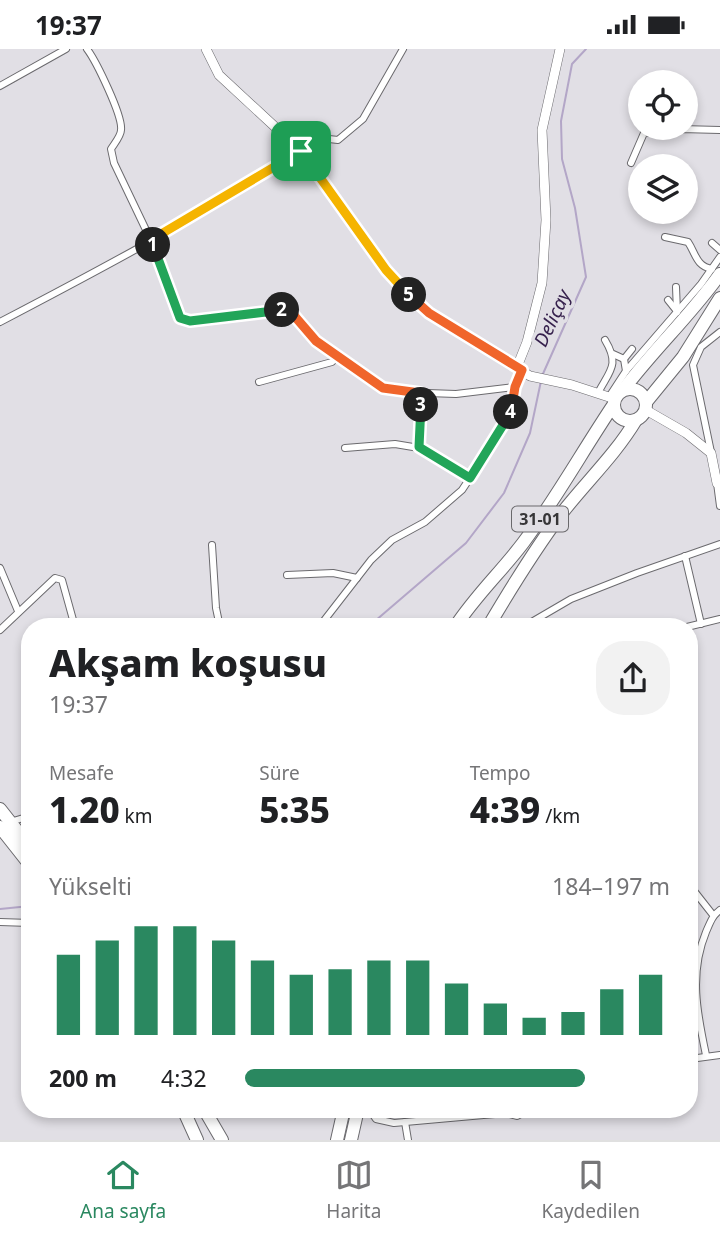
<!DOCTYPE html>
<html lang="tr">
<head>
<meta charset="utf-8">
<style>
  :root { --surface:#fff; --page:#f2f2f2; --text:#202124; --muted:#757577; --line:#e0e0e0; --accent:#2a8860 }
  body { margin:0; font-family:"Noto Sans",sans-serif; background:var(--page); color:var(--text); height:100vh; display:flex; flex-direction:column; font-size:26px; white-space:nowrap }
  * { box-sizing:border-box; margin:0 }
  p { font-size:23px; color:var(--muted) }
  .icon { flex:none; width:38px; height:38px; fill:none; stroke:currentColor; stroke-width:2; stroke-linecap:round; stroke-linejoin:round }
  .map { position:relative; flex:1; overflow:hidden }
  .sheet { position:absolute; left:21px; top:569px; width:677px; height:500px; display:flex; flex-direction:column; background:var(--surface); border-radius:28px; box-shadow:0 4px 10px #0003 }
  .sheet>* { flex:none }
  .buttons { position:absolute; left:628px; top:21px; display:grid; gap:14px }
  .buttons a { display:grid; place-items:center; width:70px; height:70px; border-radius:50%; background:var(--surface); box-shadow:0 4px 10px #0003; font-size:35px }
  .pin { position:absolute; display:grid; place-items:center; width:60px; height:60px; color:#fff; margin:-30px; border-radius:14px; box-shadow:0 4px 10px #0006 }
  .km { position:absolute; width:35px; height:35px; margin:-18px; border-radius:50%; background:#222; color:#fff; font-size:19px; line-height:35px; text-align:center }
  .round { display:grid; place-items:center; flex:none; width:74px; height:74px; border-radius:28px; background:var(--page) }
  .summary { display:flex; align-items:center; justify-content:space-between; height:119px; padding:0 28px }
  h1 { font-size:38px; font-weight:800; line-height:52px }
  .metrics { display:grid; grid-template-columns:repeat(3,1fr); gap:10px; height:119px; padding:7px 28px }
  .metrics div { display:grid; align-content:center }
  .metrics b { font-size:35px; font-weight:800 }
  .metrics small { font-size:19px; font-weight:400 }
  .metrics p { font-size:19px }
  .chart { height:196px; padding:14px 28px }
  .chart p { display:flex; justify-content:space-between }
  .chart svg { width:100%; height:126px; margin-top:7px; stroke:var(--accent); stroke-width:6 }
  ul { padding:0 28px; list-style:none; font-size:23px }
  li { display:grid; grid-template-columns:112px 84px 1fr; align-items:center; height:52px }
  li i { height:18px; border-radius:9px; background:var(--accent) }
  .status { display:flex; justify-content:space-between; align-items:center; height:49px; padding:0 35px; background:var(--surface); direction:ltr }
  .status svg { height:19px; fill:currentColor }
  .tab-bar { display:flex; justify-content:space-around; align-items:center; height:98px; border-top:2px solid var(--line); background:var(--surface); font-size:19px; color:var(--muted) }
  .tab-bar a { display:grid; justify-items:center; gap:4px }
  .tab-bar .selected { color:var(--accent) }
  .map>svg:first-child { display:block }
  .lines { fill:none; stroke-linecap:round; stroke-linejoin:round }
  .stream { stroke:#b3a6c7; stroke-width:2 }
  .street-casing { stroke:#6b6a6e; stroke-width:8 }
  .secondary-casing { stroke:#6b6a6e; stroke-width:10 }
  .highway-casing { stroke:#6b6a6e; stroke-width:14 }
  .street { stroke:#fff; stroke-width:6 }
  .secondary { stroke:#fff; stroke-width:9 }
  .highway { stroke:#fff; stroke-width:12 }
  .split-1-casing { stroke:#fff; stroke-width:14 }
  .split-2-casing { stroke:#fff; stroke-width:14 }
  .split-3-casing { stroke:#fff; stroke-width:14 }
  .split-4-casing { stroke:#fff; stroke-width:14 }
  .split-5-casing { stroke:#fff; stroke-width:14 }
  .split-6-casing { stroke:#fff; stroke-width:14 }
  .split-1 { stroke:#f5b400; stroke-width:9 }
  .split-2 { stroke:#22a559; stroke-width:9 }
  .split-3 { stroke:#f0652b; stroke-width:9 }
  .split-4 { stroke:#22a559; stroke-width:9 }
  .split-5 { stroke:#f0652b; stroke-width:9 }
  .split-6 { stroke:#f5b400; stroke-width:9 }
  .labels { text-anchor:middle; dominant-baseline:central; stroke-width:7; stroke-linejoin:round; paint-order:stroke }
  .shield { fill:#e1dfe5; stroke:#6a696c; stroke-width:2 }
  .shield-label { font-size:16px; font-weight:bold; fill:#373638 }
  .water-label { font-size:19px; font-style:italic; fill:#36214d; stroke:#e1dfe5 }
</style>
</head>
<body>
<div class="status"><b>19:37</b><svg viewBox="0 0 49 12"><path d="M0 12V9h3v3zM5 12V6h3v6zM10 12V3h3v9zM15 12V0h3v12zM26 1h20v11H26zM47 4h2v5h-2z"/></svg></div>
<div class="map">
<svg width="720" height="1091" viewBox="0 0 720 1091">
  <rect width="100%" height="100%" fill="#e1dfe5"/>
  <g class="lines">
    <g class="stream">
      <path d="M542,327L586,228L575,159L562,110L561,72L572,15L586,0"/>
      <path d="M368,578L466,494L504,444L530,384L541,332"/>
      <path d="M0,860L30,857"/>
    </g>
    <defs>
      <g id="street">
        <path d="M87,0C96,12 123,67 121,81C121,87 114,95 111,100L114,114L157,204L180,269L189,272L280,261L291,263L316,292L383,339L399,343L456,345L515,338"/>
        <path d="M0,37L66,0"/>
        <path d="M631,114L644,84L681,80L720,81"/>
        <path d="M665,188L688,193C696,205 696,217 712,220"/>
        <path d="M712,194L720,201"/>
        <path d="M676,238L677,263"/>
        <path d="M668,251L676,261"/>
        <path d="M0,273C109,216 218,158 320,89L338,91L363,70L403,0"/>
        <path d="M613,305L624,310L632,300"/>
        <path d="M626,322L701,235L720,208"/>
        <path d="M259,333L332,313L337,307"/>
        <path d="M598,344C610,321 620,316 605,291"/>
        <path d="M609,348L626,322L624,310"/>
        <path d="M345,399L395,395L419,399L420,344"/>
        <path d="M419,399L470,429"/>
        <path d="M711,403L693,316L701,298L720,283"/>
        <path d="M717,434L720,457"/>
        <path d="M212,496L216,559L220,578"/>
        <path d="M685,507L701,575"/>
        <path d="M0,519L18,562"/>
        <path d="M287,526L333,524L357,529"/>
        <path d="M319,578L371,511L392,491L425,473L462,441L511,367L515,338L522,321"/>
        <path d="M523,578L571,550L637,524L720,495"/>
        <path d="M687,578L720,570"/>
        <path d="M0,581L55,529L62,531L75,578"/>
        <path d="M10,773L30,767"/>
        <path d="M690,830L691,838L713,866"/>
        <path d="M0,873L30,874"/>
        <path d="M28,955L30,954"/>
        <path d="M706,1006C697,964 689,924 706,883C710,874 712,867 720,861"/>
        <path d="M690,1010L720,1006"/>
        <path d="M369,1060L376,1070L394,1074L506,1064L517,1067L530,1060"/>
        <path d="M405,1073L408,1091"/>
      </g>
      <g id="secondary">
        <path d="M206,0L219,26L301,102L386,221L403,240L429,264L530,327L572,336L615,350"/>
        <path d="M517,318L527,293L542,234L546,171L542,81L560,0"/>
        <path d="M646,361L686,384L711,404L717,434H720"/>
      </g>
      <g id="highway">
        <circle cx="630" cy="356" r="16"/>
        <path d="M624,340C654,300 691,266 720,225"/>
        <path d="M647,352L683,308L720,249"/>
        <path d="M455,578C475,547 501,523 523,494C556,450 583,401 614,355"/>
        <path d="M488,578C511,539 535,500 562,464C587,432 615,406 636,371"/>
        <path d="M0,760L30,798"/>
        <path d="M0,778L30,816"/>
        <path d="M183,1060L197,1091"/>
        <path d="M204,1060L222,1091"/>
        <path d="M337,1091L344,1060"/>
        <path d="M351,1091L358,1060"/>
      </g>
    </defs>
    <use href="#street" class="street-casing"/>
    <use href="#secondary" class="secondary-casing"/>
    <use href="#highway" class="highway-casing"/>
    <use href="#street" class="street"/>
    <use href="#secondary" class="secondary"/>
    <use href="#highway" class="highway"/>
  </g>
  <g class="lines">
    <defs>
      <path id="split-1" d="M153,196L151,191L301,102"/>
      <path id="split-2" d="M153,196L180,269L190,272L282,261"/>
      <path id="split-3" d="M282,261L291,263L316,292L383,339L420,344L421,356"/>
      <path id="split-4" d="M421,356L419,398L470,429L511,363"/>
      <path id="split-5" d="M409,246L429,264L522,321L515,338L511,363"/>
      <path id="split-6" d="M301,102L386,221L409,246"/>
    </defs>
    <use href="#split-1" class="split-1-casing"/>
    <use href="#split-2" class="split-2-casing"/>
    <use href="#split-3" class="split-3-casing"/>
    <use href="#split-4" class="split-4-casing"/>
    <use href="#split-5" class="split-5-casing"/>
    <use href="#split-6" class="split-6-casing"/>
    <use href="#split-1" class="split-1"/>
    <use href="#split-2" class="split-2"/>
    <use href="#split-3" class="split-3"/>
    <use href="#split-4" class="split-4"/>
    <use href="#split-5" class="split-5"/>
    <use href="#split-6" class="split-6"/>
  </g>
  <g class="labels">
    <rect class="shield" x="512" y="457.5" width="56" height="25" rx="5"/>
    <g class="shield-label">
      <text x="540" y="470">31-01</text>
    </g>
    <g class="water-label">
      <text transform="translate(552 269) rotate(-65)">Deliçay</text>
    </g>
  </g>
</svg>
<div class="buttons">
<a><svg class="icon" aria-label="locate" viewBox="0 0 24 24"><circle cx="12" cy="12" r="6"/><path d="M12 2v4M12 18v4M2 12h4M18 12h4"/></svg></a>
<a><svg class="icon" aria-label="layers" viewBox="0 0 24 24"><path d="M12 4l9 5-9 5-9-5zM3 14l9 5 9-5"/></svg></a>
</div>
<div class="pin" style="left:301px;top:102px;background:#1e9e55"><svg class="icon" aria-label="arrive" viewBox="0 0 24 24"><path d="M6 21V4h12l-3 4 3 4H6"/></svg></div>
<b class="km" style="left:153px;top:196px">1</b>
<b class="km" style="left:282px;top:261px">2</b>
<b class="km" style="left:421px;top:356px">3</b>
<b class="km" style="left:511px;top:363px">4</b>
<b class="km" style="left:409px;top:246px">5</b>
<section class="sheet">
<div class="summary"><div><h1>Akşam koşusu</h1><p>19:37</p></div><a class="round"><svg class="icon" aria-label="share" viewBox="0 0 24 24"><path d="M12 15V3M7 8l5-5 5 5M5 13v7h14v-7"/></svg></a></div>
<div class="metrics">
<div><p>Mesafe</p><b>1.20<small> km</small></b></div>
<div><p>Süre</p><b>5:35</b></div>
<div><p>Tempo</p><b>4:39<small> /km</small></b></div>
</div>
<div class="chart"><p><span>Yükselti</span>184–197 m</p>
<svg viewBox="0 0 160 44" preserveAspectRatio="none"><path d="M5 44V16M15 44V11M25 44V6M35 44V6M45 44V11M55 44V18M65 44V23M75 44V21M85 44V18M95 44V18M105 44V26M115 44V33M125 44V38M135 44V36M145 44V28M155 44V23"/></svg>
</div>
<ul>
<li><b>200 m</b>4:32<i style="width:80%"></i></li>
</ul>
</section>
</div>
<nav class="tab-bar">
<a class="selected"><svg class="icon" aria-label="home" viewBox="0 0 24 24"><path d="M3 11l9-7 9 7M6 9v11h12V9"/></svg>Ana sayfa</a>
<a><svg class="icon" aria-label="map" viewBox="0 0 24 24"><path d="M3 6l6-2 6 2 6-2v14l-6 2-6-2-6 2zM9 4v14M15 6v14"/></svg>Harita</a>
<a><svg class="icon" aria-label="saved" viewBox="0 0 24 24"><path d="M7 4h10v16l-5-4-5 4z"/></svg>Kaydedilen</a>
</nav>
</body>
</html>
